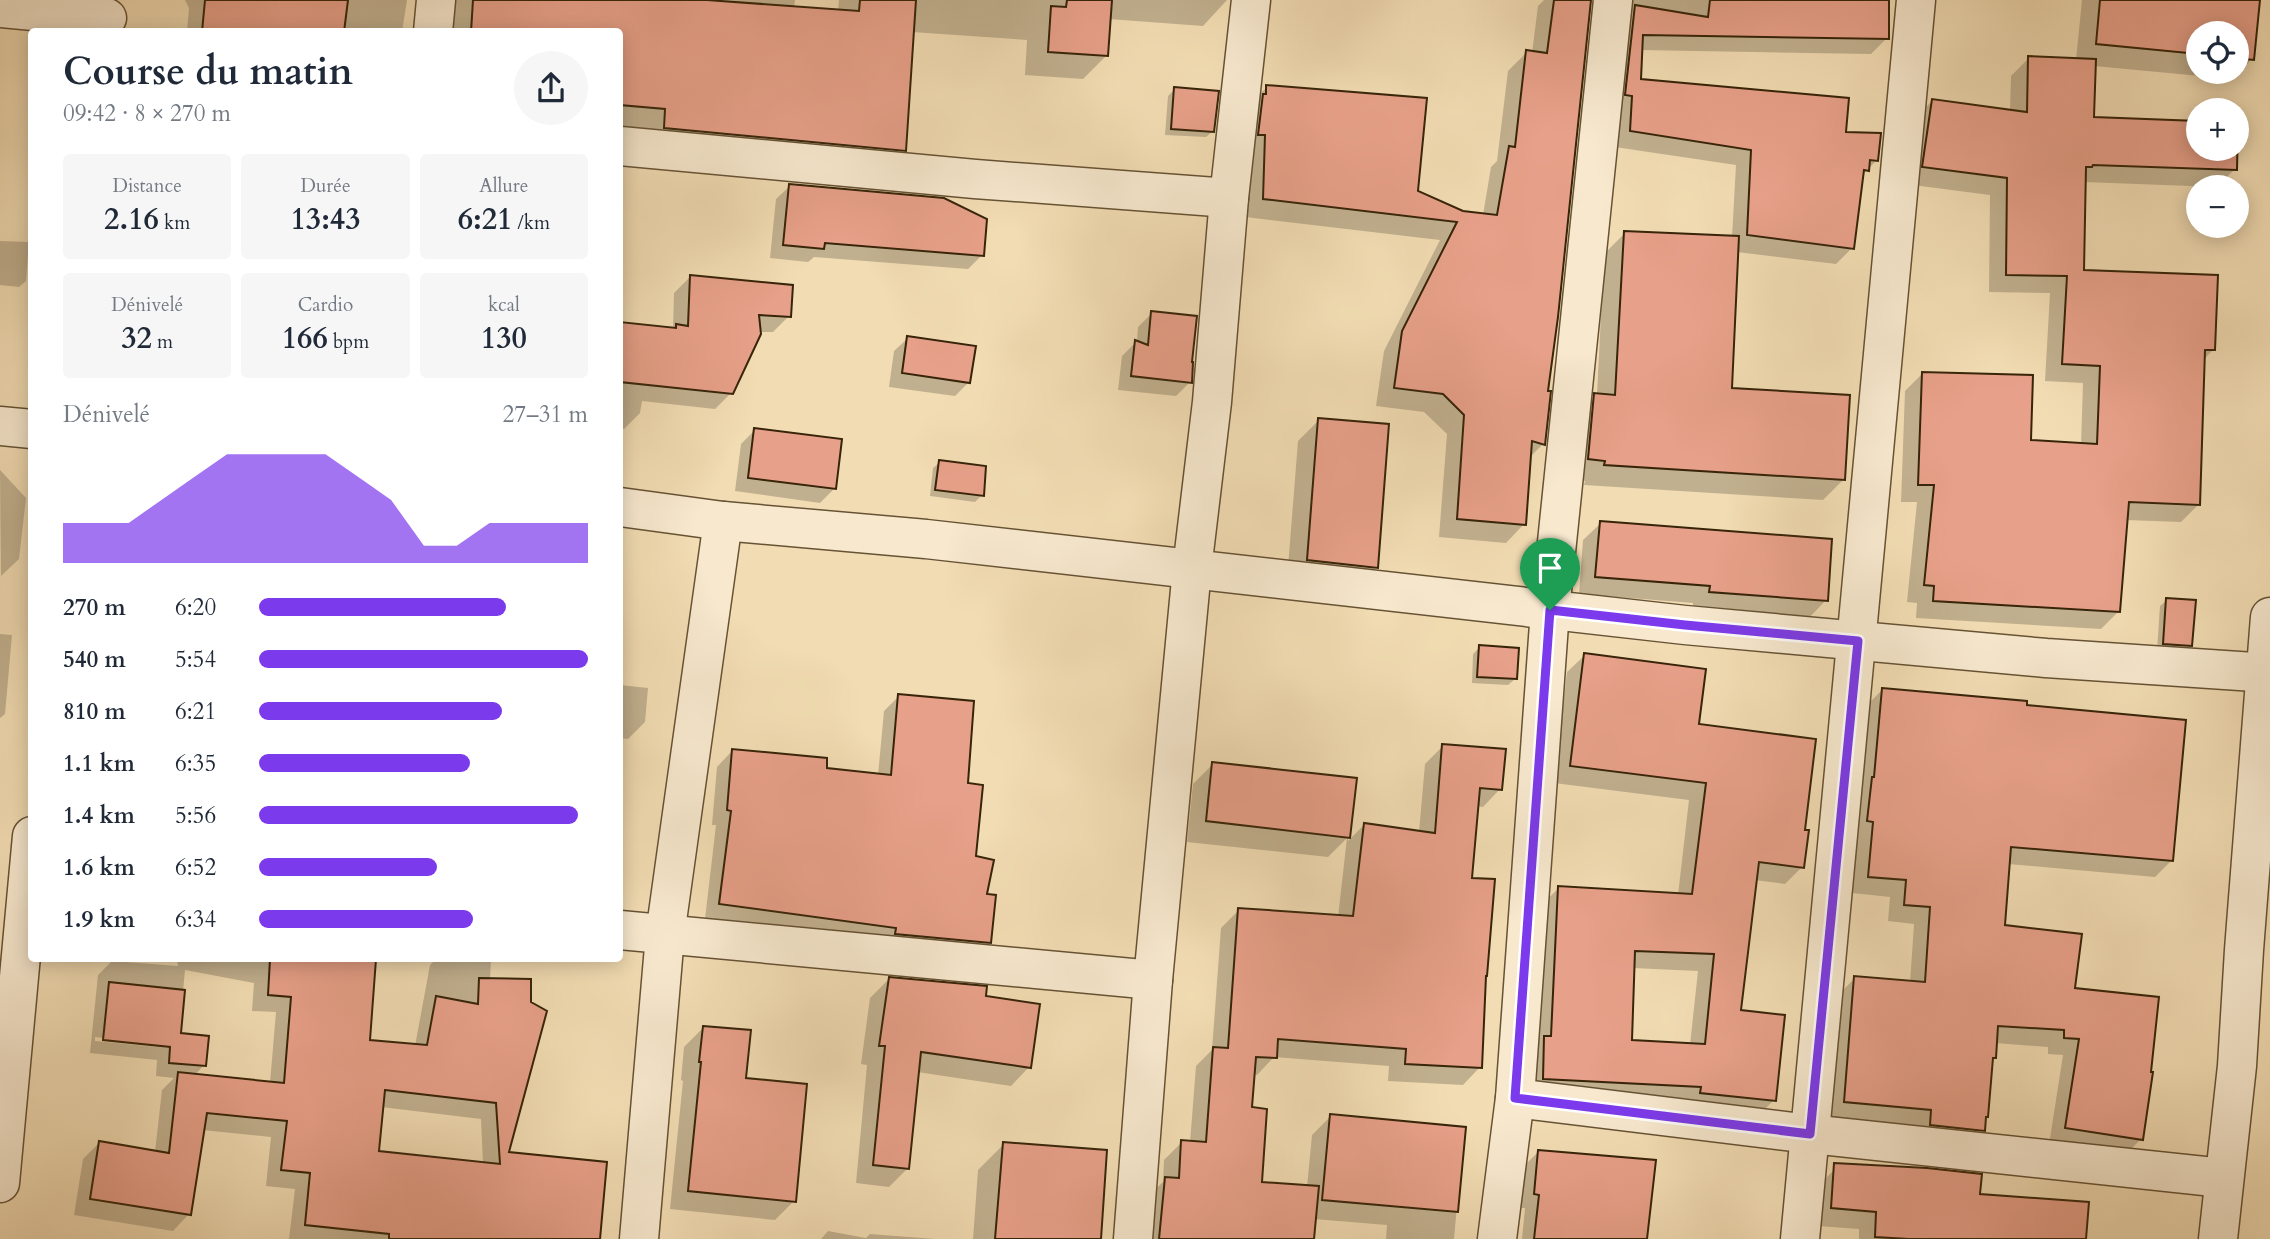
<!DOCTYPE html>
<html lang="fr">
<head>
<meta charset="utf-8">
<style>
  :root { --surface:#fff; --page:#f6f6f7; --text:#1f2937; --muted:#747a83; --accent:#7c3aed }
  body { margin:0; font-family:Cardo,serif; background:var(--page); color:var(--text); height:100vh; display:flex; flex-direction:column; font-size:26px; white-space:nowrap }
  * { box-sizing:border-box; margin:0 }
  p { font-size:23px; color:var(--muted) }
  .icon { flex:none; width:38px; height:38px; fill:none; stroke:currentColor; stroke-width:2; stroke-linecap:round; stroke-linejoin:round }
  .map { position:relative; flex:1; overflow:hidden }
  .side { position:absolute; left:28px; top:28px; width:595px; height:934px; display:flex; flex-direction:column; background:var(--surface); border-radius:7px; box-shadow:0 4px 18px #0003 }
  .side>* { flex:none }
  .buttons { position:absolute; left:2186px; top:21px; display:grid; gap:14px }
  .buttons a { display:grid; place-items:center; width:63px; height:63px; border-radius:50%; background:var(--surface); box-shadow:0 4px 18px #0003; font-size:35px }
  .pin { position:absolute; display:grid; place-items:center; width:60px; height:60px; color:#fff; margin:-72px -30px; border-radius:50% 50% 50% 0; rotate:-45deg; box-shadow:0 0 7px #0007 }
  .pin .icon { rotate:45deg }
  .round { display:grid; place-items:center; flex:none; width:74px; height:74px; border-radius:37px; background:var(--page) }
  .overview { display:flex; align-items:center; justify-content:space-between; height:119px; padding:0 35px }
  h1 { font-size:38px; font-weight:700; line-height:52px }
  .metrics { display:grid; grid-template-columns:repeat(3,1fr); gap:10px; height:119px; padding:7px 35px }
  .metrics div { display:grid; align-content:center; border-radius:7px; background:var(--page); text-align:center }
  .metrics b { font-size:30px; font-weight:700 }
  .metrics small { font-size:19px; font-weight:400 }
  .metrics p { font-size:19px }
  .chart { height:196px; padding:14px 35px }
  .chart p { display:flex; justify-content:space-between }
  .chart svg { width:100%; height:126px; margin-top:7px; fill:var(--accent); opacity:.7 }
  ul { padding:0 35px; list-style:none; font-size:23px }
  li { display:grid; grid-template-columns:112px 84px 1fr; align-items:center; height:52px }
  li i { height:18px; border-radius:9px; background:var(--accent) }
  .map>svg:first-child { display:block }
  .shadow { fill:#0003; fill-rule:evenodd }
  .building { fill:#e7a089; stroke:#372409; stroke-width:2; fill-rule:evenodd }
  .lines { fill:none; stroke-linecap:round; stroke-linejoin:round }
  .minor-casing { stroke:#665234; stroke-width:41 }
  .tertiary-casing { stroke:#665234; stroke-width:41 }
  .minor { stroke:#f7e8ce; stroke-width:38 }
  .tertiary { stroke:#f7e8ce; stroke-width:38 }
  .route-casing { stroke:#fff; stroke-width:14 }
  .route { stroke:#7c3aed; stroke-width:9 }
</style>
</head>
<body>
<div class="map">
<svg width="2270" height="1239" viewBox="0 0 2270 1239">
  <rect width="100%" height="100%" fill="#f2dcb3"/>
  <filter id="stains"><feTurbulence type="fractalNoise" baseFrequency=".00286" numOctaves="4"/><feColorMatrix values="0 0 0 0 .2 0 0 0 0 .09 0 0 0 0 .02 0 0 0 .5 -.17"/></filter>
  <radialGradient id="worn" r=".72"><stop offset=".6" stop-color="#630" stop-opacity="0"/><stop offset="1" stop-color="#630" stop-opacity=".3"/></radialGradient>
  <g class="shadow">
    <path d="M185,0H407L402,32H187L189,8Z"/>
    <path d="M452,0H795L794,8L838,11L839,0H1227L1203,26L1109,19L1106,56L1083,79L1025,75L1027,40L912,32L904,150L881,173L620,130V32H450Z"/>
    <path d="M1544,0H1589L1546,392L1543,444L1529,458L1524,524L1506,543L1439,537L1447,434L1424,412L1376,406L1384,351L1440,240L1245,217L1248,106L1267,87L1416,192L1463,213L1483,215L1491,167L1497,161L1508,71L1527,52L1532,53L1538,6Z"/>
    <path d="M1632,0H1887V38L1871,54L1640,50L1639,81L1845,133L1877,160L1861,176L1852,248L1836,264L1737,252L1730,390L1844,479L1823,500L1584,485L1585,481L1569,480L1574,416L1597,395L1604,254L1625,233L1732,237L1736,165L1615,147Z"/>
    <path d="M2082,0H2258L2252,59L2232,79L2094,66L2092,118L2198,122V149H2236L2235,169L2217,187L2084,182L2083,272L2213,350L2203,360L2199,504L2181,522L2126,520L2119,611L2101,629L1916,618L1917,603L1907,602L1917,502H1901L1905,391L1923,373L2029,442L2081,445L2083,383L2045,381L2050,293L1989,292L1990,195L1905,184L1914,119L1932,101L2010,111L2011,76L2029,58L2076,60ZM2198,33H2236V72H2198Z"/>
    <path d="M1175,89L1213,131L1206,137L1165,135L1168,96Z"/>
    <path d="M790,186L982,255L968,269L814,257L808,262L770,258L776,199Z"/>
    <path d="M0,241L29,242L26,281L19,287L0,285Z"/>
    <path d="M690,277L789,316L773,332H759L731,393L715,409L642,401L640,413L624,429L620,428V324L673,330L674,293Z"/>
    <path d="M1152,313L1190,382L1176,396L1118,390L1122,356L1137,341L1138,327Z"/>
    <path d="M908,338L969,382L955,396L889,387L894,351Z"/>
    <path d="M1319,420L1376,567L1356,587L1287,580L1298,441Z"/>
    <path d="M755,430L834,489L820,503L735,491L741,444Z"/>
    <path d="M940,462L982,495L975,502L930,496L933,468Z"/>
    <path d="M0,470L26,498L19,559L1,576Z"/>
    <path d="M1601,523L1826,600L1809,618L1693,609V603L1579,594L1583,540Z"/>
    <path d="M2167,600L2191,645L2184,652L2157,650L2160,606Z"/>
    <path d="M0,634L12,635L5,714L0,718Z"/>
    <path d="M1480,647L1515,679L1508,685L1472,683L1473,654Z"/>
    <path d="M1585,655L1697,726L1803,832L1802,867L1785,884L1755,880L1739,1012L1774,1100L1757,1117L1526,1096L1541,905L1559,888L1678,895L1689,800L1554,783L1567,672ZM1633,968L1698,971L1690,1045L1630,1042Z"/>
    <path d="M620,685L648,688L645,722L628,739L620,738Z"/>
    <path d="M1883,689L2172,860L2155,877L2008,864L2003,926L2073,990L2141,1139L2124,1156L2049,1145L2063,1055L2048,1054V1047L1995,1043L1994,1057L1991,1061L1987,1117L1984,1120L1983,1130L1966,1147L1828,1119L1838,995L1855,978L1910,983L1914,924L1888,921L1890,897L1852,893L1866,706Z"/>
    <path d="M899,696L966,785L974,858L985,895L990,942L974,957L705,919L716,825H712L717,767L732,751L825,769L878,775L884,711Z"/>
    <path d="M1443,746L1500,789L1483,807L1476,806L1470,879L1486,976L1480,1067L1463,1085L1388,1081L1389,1066L1274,1057L1257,1075L1253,1074L1250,1109L1260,1183L1307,1187L1312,1135L1331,1116L1464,1128L1454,1239H1386L1387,1225L1314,1219L1312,1239H1144L1148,1196L1163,1182L1164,1160L1182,1142L1190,1143L1196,1066L1212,1050L1221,928L1239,910L1338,917L1347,838L1328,857L1187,842L1193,784L1213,764L1355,780L1348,841L1364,825L1419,832L1425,764Z"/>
    <path d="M177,959H193V961H197L196,959H374L368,1041L415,1046L430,965L436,959H491L490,980L506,1154L599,1239H289L295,1189L266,1186L271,1137L203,1130L189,1214L173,1231L74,1215L83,1159L99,1143L155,1152L162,1090L174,1078L156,1076L157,1060L90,1053L98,975L112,961L178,966ZM185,970L254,983L252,1011L276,1012L270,1083L195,1075L204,1065L179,1035ZM95,1037L168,1045V1048L95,1041ZM381,1107L481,1119L483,1164L377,1153Z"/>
    <path d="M889,979L984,998L1029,1067L1011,1086L917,1072L908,1168L889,1187L856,1183L867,1065L861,1064L870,998Z"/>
    <path d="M703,1028L744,1079L794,1201L775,1220L670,1209L683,1081L681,1080L684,1047Z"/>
    <path d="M1004,1144L1099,1239H973L978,1170Z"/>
    <path d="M1538,1152L1645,1239H1522L1525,1208H1521L1524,1166Z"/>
    <path d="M1839,1165L1978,1195L2084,1239H1859V1229L1818,1226L1821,1183Z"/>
    <path d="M828,1231L866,1238L870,1234L935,1239H821Z"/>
  </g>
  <g class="building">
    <path d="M205,0H348L344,32H202Z"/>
    <path d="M473,0H707L859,11L860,0H916L906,151L664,128L665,109L620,105V32H471Z"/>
    <path d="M1067,0H1112L1108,56L1048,52L1051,6L1066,7Z"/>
    <path d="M1554,0H1591L1558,317L1548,391H1551L1545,445L1532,441L1526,525L1457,519L1464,415L1443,394L1394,388L1402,331L1457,222L1263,199L1265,135H1258L1263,94H1266V85L1427,98L1418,191L1463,211L1497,215L1509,146L1515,147L1526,50L1547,53Z"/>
    <path d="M1710,0H1889V39L1643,35L1641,79L1849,98L1846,132L1881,133L1878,161L1870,160L1869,171L1864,170L1854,249L1747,235L1751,150L1630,131L1632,96L1625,95L1635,5L1708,17Z"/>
    <path d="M2100,0H2260L2254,60L2236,58V33H2198V54L2096,44Z"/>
    <path d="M2028,56L2096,59L2094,117L2198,121V149H2236V122H2238L2237,170L2093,165L2092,167H2086L2084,270L2218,275L2215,350H2205L2200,505L2129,502L2120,612L1933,601L1934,586L1924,585L1934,485H1918L1922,372L2033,375L2031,440L2097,444L2100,366L2062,364L2067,276L2006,275L2007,178L1922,167L1932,99L2027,112Z"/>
    <path d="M1174,87L1219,91L1214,132L1171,129Z"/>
    <path d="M789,184L944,198L987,219L984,256L825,243L824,249L783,245Z"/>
    <path d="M1624,231L1739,236L1732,388L1850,395L1845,480L1604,465L1605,461L1588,459L1594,393L1615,395Z"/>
    <path d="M690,275L793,285L791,317L759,315L761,334L733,394L620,382V322L676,328V324L688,326Z"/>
    <path d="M1151,311L1197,316L1192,362H1193L1192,383L1131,376L1135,340L1148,345Z"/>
    <path d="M907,336L976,346L970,383L902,373Z"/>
    <path d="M1318,418L1389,424L1378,568L1307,560Z"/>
    <path d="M754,428L842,439L836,489L748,478Z"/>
    <path d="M939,460L986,466L984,496L935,490Z"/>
    <path d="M1600,521L1832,539L1828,601L1709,592L1710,586L1595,577Z"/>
    <path d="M2166,598L2196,600L2192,646L2163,644Z"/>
    <path d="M1479,645L1519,648L1517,679L1477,677Z"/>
    <path d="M1584,653L1706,669L1699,724L1816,739L1805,830H1809L1804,868L1759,862L1741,1010L1785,1015L1776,1101L1700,1093L1701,1087L1543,1079L1544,1036H1551L1558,886L1692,894L1706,783L1570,766ZM1635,951L1714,954L1705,1044L1632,1040Z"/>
    <path d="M1882,688L2027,701V705L2186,720L2173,861L2011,847L2005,925L2082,934L2075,988L2159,997L2151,1072H2153L2143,1140L2065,1128L2079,1039L2064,1038V1030L1998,1026L1996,1058H1993L1988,1117H1986L1985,1131L1930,1125L1931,1110L1844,1102L1854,976L1925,982L1930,907L1904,905L1906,880L1868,877L1873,822L1867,821L1872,777H1874Z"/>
    <path d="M898,694L974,701L968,783L983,785L976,856L994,860L987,894L996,895L991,943L895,934L896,928L719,904L731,811L727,810L732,749L827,758V768L891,775Z"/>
    <path d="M1442,744L1506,749L1502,790L1480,788L1472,878L1495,879L1487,976H1486L1482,1068L1405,1064L1406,1049L1278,1039L1277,1058L1256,1057L1252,1107L1267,1109L1262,1182L1319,1186L1314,1239H1159L1165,1177L1179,1178L1181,1140L1206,1142L1213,1047L1228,1048L1238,908L1353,916L1364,823L1435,833Z"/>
    <path d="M1212,762L1357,778L1350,838L1206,821Z"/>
    <path d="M270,959H376L370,1040L427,1045L436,996L478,1004L479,978L531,979V1002L547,1011L509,1152L607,1162L600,1239H389V1234L305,1225L310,1173L281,1170L287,1121L207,1113L191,1215L90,1199L99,1141L169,1153L178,1072L284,1083L291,997L268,995ZM385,1090L496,1103L500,1164L379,1151Z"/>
    <path d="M889,977L987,986L986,996L1040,1004L1031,1068L921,1052L909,1169L873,1165L885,1046H879Z"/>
    <path d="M109,982L185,990L181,1033L209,1036L206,1066L169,1063L170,1047L103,1040Z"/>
    <path d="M703,1026L751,1030L746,1078L807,1084L796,1202L688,1191L701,1062H699Z"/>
    <path d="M1330,1114L1466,1127L1458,1212L1322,1200Z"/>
    <path d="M1003,1142L1107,1150L1101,1239H995Z"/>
    <path d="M1538,1150L1656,1160L1647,1239H1534L1539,1195L1534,1194Z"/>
    <path d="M1834,1163L1927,1168L1982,1174L1980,1194L2089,1202L2086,1239H1909L1875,1237L1876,1212L1831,1208Z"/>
  </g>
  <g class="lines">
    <defs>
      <g id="minor">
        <path d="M0,8L107,18"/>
        <path d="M433,32L436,0"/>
        <path d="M620,146L975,179L1229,198"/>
        <path d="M0,426L32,429"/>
        <path d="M620,507L723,521L926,539L1685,625L2046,658L2270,673"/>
        <path d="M620,930L1153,980"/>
        <path d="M1515,1098L1810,1134L2223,1178"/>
        <path d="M0,1183L32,836"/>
        <path d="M639,1239L665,935L723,521"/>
        <path d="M1133,1239L1153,980L1192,569L1212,402L1229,198L1251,0"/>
        <path d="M1497,1239L1515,1098L1550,610L1613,0"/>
        <path d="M1800,1239C1842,826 1875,413 1916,0"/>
      </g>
      <path id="tertiary" d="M2218,1239L2237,1066L2244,950L2270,617"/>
    </defs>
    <use href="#minor" class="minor-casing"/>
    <use href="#tertiary" class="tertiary-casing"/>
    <use href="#minor" class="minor"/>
    <use href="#tertiary" class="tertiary"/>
  </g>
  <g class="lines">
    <defs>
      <path id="route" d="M1550,610L1685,625L1858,641L1810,1134L1515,1098Z"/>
    </defs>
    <use href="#route" class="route-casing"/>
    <use href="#route" class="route"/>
  </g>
  <rect width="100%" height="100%" filter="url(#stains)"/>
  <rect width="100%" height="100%" fill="url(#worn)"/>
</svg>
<div class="buttons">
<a><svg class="icon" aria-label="locate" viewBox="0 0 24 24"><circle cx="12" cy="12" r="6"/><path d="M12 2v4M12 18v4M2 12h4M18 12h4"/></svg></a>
<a>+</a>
<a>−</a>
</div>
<div class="pin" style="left:1550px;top:610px;background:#1e9e55"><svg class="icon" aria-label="arrive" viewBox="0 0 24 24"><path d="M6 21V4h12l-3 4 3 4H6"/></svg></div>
<section class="side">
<div class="overview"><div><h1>Course du matin</h1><p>09:42 · 8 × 270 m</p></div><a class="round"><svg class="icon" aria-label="share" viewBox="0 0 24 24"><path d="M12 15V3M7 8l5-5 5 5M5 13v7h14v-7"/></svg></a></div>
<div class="metrics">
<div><p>Distance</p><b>2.16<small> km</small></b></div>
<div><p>Durée</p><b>13:43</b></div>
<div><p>Allure</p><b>6:21<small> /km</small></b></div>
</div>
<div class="metrics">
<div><p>Dénivelé</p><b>32<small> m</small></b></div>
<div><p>Cardio</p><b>166<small> bpm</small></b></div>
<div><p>kcal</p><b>130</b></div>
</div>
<div class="chart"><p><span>Dénivelé</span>27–31 m</p>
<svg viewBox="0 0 160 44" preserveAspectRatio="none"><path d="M0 44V30L10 30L20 30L30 22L40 14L50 6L60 6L70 6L80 6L90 14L100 22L110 38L120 38L130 30L140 30L150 30L160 30V44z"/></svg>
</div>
<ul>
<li><b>270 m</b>6:20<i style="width:75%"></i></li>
<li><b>540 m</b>5:54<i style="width:100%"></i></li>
<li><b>810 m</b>6:21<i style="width:74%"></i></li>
<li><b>1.1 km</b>6:35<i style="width:64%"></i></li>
<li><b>1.4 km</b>5:56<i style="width:97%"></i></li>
<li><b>1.6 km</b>6:52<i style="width:54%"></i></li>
<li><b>1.9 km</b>6:34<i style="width:65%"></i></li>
</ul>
</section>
</div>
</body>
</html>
